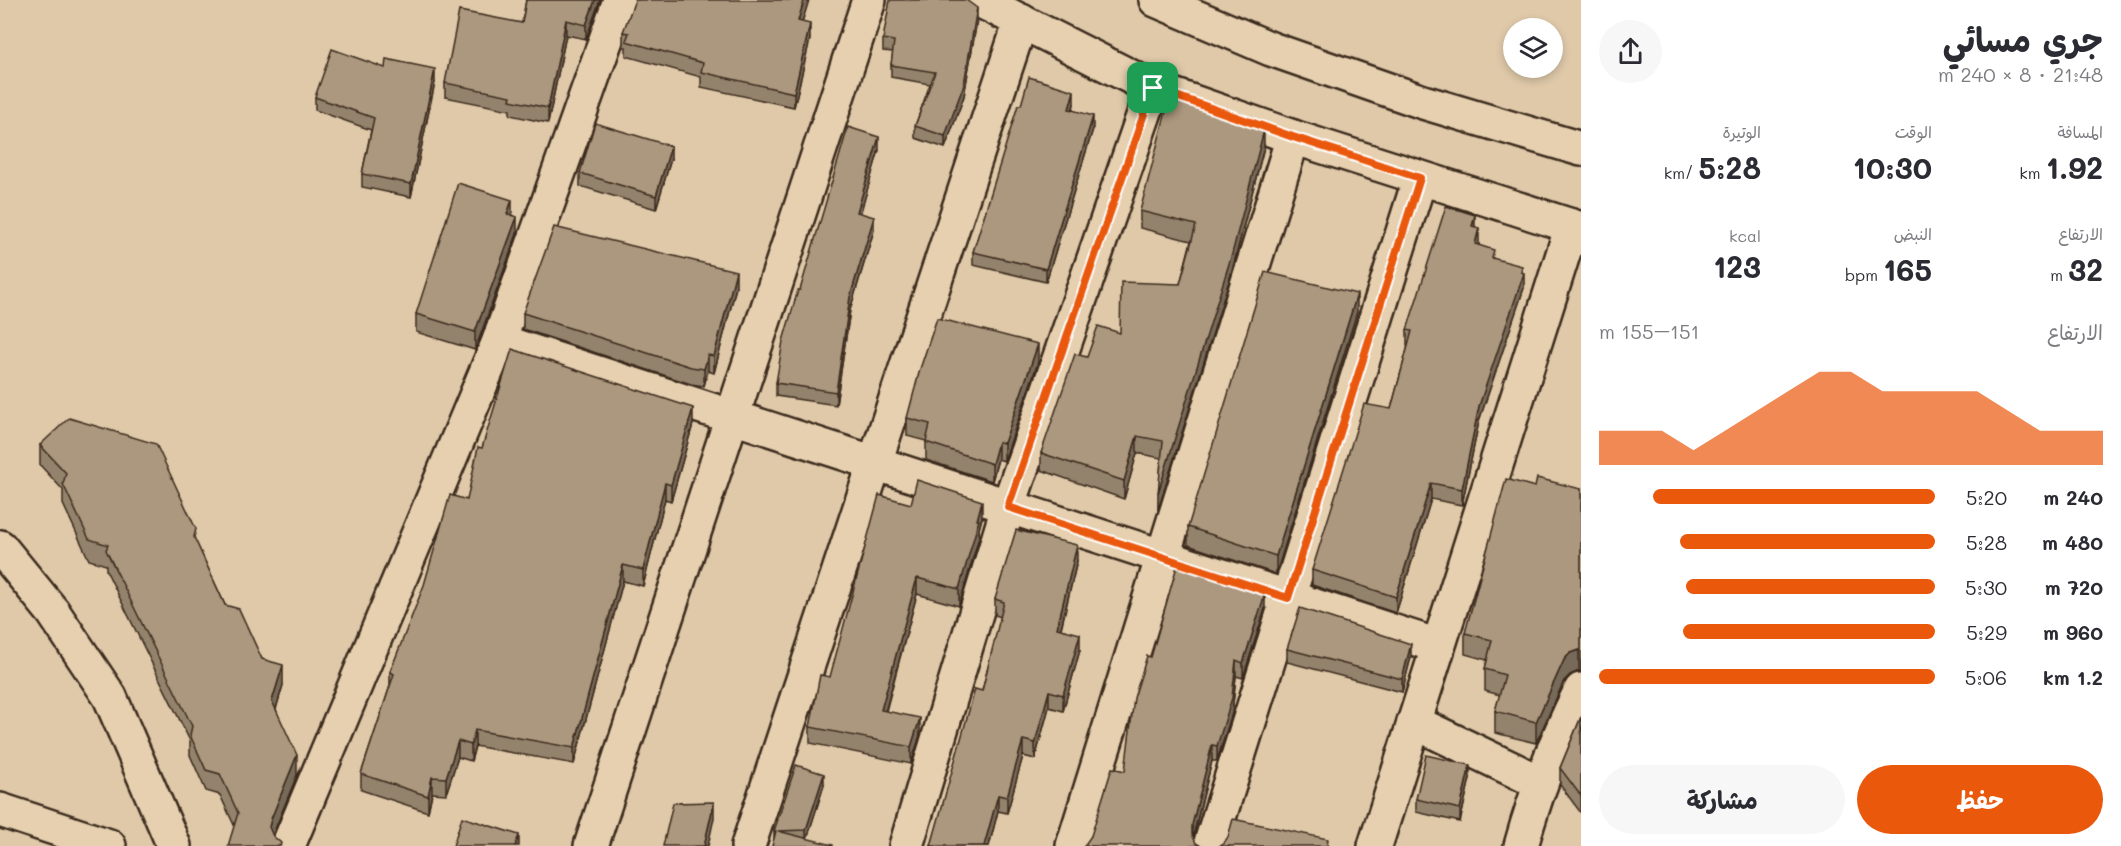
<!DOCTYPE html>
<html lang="ar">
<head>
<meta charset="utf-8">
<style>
  :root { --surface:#fff; --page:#f7f7f7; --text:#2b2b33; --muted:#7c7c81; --accent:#ea580c }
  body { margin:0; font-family:Mali,"Playpen Sans Arabic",sans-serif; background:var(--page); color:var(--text); direction:rtl; height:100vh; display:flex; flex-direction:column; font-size:22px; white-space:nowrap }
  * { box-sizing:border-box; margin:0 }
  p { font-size:20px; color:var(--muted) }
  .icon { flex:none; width:33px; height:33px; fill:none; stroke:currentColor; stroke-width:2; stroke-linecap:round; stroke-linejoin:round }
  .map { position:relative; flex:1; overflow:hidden; direction:ltr }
  .sheet { display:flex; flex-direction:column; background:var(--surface); width:540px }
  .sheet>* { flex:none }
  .buttons { position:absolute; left:1503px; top:18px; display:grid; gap:12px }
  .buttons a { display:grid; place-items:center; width:60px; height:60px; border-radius:50%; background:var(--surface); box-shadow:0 3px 9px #0003; font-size:30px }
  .pin { position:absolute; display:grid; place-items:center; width:51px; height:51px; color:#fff; margin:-26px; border-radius:12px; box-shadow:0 3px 9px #0006 }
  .round { display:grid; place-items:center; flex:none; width:63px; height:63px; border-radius:32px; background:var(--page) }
  .overview { display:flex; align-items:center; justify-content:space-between; height:102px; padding:0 18px }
  h1 { font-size:33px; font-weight:700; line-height:45px }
  .metrics { display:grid; grid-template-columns:repeat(3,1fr); gap:9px; height:102px; padding:6px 18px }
  .metrics div { display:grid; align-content:center }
  .metrics b { font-size:30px; font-weight:700 }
  .metrics small { font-size:16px; font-weight:400 }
  .metrics p { font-size:16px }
  .chart { height:168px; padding:12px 18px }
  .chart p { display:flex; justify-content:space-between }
  .chart svg { width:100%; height:108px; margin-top:6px; fill:var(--accent); opacity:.7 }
  .cta { display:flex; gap:12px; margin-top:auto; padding:12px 18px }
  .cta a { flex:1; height:69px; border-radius:36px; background:var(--accent); color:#fff; font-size:24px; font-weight:700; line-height:69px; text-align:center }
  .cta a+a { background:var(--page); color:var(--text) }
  ul { padding:0 18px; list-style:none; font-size:20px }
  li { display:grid; grid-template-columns:96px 72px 1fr; align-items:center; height:45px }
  li i { height:15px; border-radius:8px; background:var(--accent) }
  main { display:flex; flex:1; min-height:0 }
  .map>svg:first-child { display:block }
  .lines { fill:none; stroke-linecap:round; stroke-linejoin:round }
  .minor-casing { stroke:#3b2a1e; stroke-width:38 }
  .secondary-casing { stroke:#3b2a1e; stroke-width:38 }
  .minor { stroke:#e6d0af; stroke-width:33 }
  .secondary { stroke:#e6d0af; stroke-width:33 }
  .wall { fill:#94836c; stroke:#3b2a1e; stroke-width:1.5 }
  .shaded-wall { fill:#786a58; stroke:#3b2a1e; stroke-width:1.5 }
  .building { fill:#ac987e; stroke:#3b2a1e; stroke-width:1.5 }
  .route-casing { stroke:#fff; stroke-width:12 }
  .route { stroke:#ea580c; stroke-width:8 }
</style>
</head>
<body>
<main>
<section class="sheet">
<div class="overview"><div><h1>جري مسائي</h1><p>21:48 · 8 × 240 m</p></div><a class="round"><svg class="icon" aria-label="share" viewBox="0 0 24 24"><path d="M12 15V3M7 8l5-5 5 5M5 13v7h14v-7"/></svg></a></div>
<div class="metrics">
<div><p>المسافة</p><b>1.92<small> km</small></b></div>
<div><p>الوقت</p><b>10:30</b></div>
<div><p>الوتيرة</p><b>5:28<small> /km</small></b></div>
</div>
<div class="metrics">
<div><p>الارتفاع</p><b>32<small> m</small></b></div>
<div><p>النبض</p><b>165<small> bpm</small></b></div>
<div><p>kcal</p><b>123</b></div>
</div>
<div class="chart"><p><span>الارتفاع</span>151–155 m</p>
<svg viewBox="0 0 160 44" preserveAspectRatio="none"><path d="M0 44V30L10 30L20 30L30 38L40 30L50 22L60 14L70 6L80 6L90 14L100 14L110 14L120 14L130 22L140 30L150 30L160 30V44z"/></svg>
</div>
<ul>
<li><b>240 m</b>5:20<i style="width:84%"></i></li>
<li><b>480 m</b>5:28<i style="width:76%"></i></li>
<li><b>720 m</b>5:30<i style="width:74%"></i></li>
<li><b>960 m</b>5:29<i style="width:75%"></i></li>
<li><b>1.2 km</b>5:06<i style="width:100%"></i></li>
</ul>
<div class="cta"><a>حفظ</a><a>مشاركة</a></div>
</section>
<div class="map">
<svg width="1581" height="846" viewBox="0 0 1581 846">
  <rect width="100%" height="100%" fill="#dfc9a9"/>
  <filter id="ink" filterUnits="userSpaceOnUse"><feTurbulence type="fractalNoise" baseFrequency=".0167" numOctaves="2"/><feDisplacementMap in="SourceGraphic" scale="12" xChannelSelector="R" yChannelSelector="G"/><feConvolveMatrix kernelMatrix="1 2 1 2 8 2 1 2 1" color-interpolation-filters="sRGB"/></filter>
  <g filter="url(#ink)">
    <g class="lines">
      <defs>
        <g id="minor">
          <path d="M979,0L1153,88L1293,137L1581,229"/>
          <path d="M499,341L1438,646"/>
          <path d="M0,547L53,612L110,697L174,846"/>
          <path d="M1414,722L1541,783"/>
          <path d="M0,810L109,846"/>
          <path d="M288,846L499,341L620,0"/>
          <path d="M591,846L869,0"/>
          <path d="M748,846L1021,21"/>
          <path d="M906,846L1008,507L1153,88"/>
          <path d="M1073,846L1293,137"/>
          <path d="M1210,846L1420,178"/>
          <path d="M1375,846L1572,226"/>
          <path d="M1521,846C1536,792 1556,740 1581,690"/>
        </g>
        <path id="secondary" d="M1156,0L1271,49L1423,102L1581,149"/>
      </defs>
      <use href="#minor" class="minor-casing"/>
      <use href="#secondary" class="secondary-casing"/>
      <use href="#minor" class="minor"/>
      <use href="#secondary" class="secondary"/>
    </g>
    <g class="wall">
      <path d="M526,0H600L586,39L566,35L548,123L510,115V110L445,97V83L522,23Z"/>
      <path d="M977,20L964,96L945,148L915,138V126L930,84L891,77V65L893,52L883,51V39Z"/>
      <path d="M802,22L810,39L794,107L701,87V77L626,56V47H623V32Z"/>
      <path d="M385,68L435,82L411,197L362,187V174L371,130L315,110V97Z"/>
      <path d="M1074,104L1073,110L1093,129L1046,282L973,265V252L1021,105Z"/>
      <path d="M1264,147L1232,271L1158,510L1161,458L1137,453L1124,499L1041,470V453L1087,357L1120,333L1180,284L1191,241L1140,228V211Z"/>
      <path d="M879,150L860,213L874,230L850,310L836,405L776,396V383L800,290Z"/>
      <path d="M671,159L656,209L580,186V173Z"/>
      <path d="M1475,227L1479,245L1494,259L1522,272L1524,288L1479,421L1462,505L1431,499L1396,613L1312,585V570L1391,409L1408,346H1407V330Z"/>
      <path d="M517,234L475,350L416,332V314Z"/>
      <path d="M736,287L714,373L708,371L704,386L691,384L523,329V313Z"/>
      <path d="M1357,312L1276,574L1188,545V527Z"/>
      <path d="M1038,362L1004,461L998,459L992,481L926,460V441L907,436V418Z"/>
      <path d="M693,424L671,501L665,499L643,586L623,581L574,764L475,746L471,761L458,757L446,794L432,793L428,812L361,790V774L390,686V672L467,500L482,448Z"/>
      <path d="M40,445L196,542L225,605L262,659L283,685L276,709L297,775L272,835L281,846L234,825L220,795L206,791L190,755V741L106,570V565L89,560L63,504V490L40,465Z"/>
      <path d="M1535,487L1581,489V672L1579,671L1570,675L1564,681L1536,743L1495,733V711L1500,695L1485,691V669L1487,660L1465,654V633Z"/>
      <path d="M911,504L982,518L979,529V537L959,606L917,594L886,711L920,735L911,764L810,743V727L830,677Z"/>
      <path d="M1077,561L1061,629L1080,650L1063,711L1049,707L1035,759L1023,756L1007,813L998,811L989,846H931L982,691L1001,617L995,615V599Z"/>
      <path d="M1265,609L1243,678L1236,676L1232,713L1217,761H1212L1193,837L1091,836L1125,771L1151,657Z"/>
      <path d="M1287,649L1411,657L1402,692L1287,662Z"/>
      <path d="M1581,717V813L1560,785V768Z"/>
      <path d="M1470,778L1460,822L1416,812V799Z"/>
      <path d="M824,785L807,838H774V831Z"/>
    </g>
    <g class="shaded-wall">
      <path d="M595,0H600L586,39V25Z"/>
      <path d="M804,0H809L798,36V21Z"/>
      <path d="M977,8V20L964,96L945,148V136Z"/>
      <path d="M566,20V35L548,123V108Z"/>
      <path d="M810,24V39L794,107V93Z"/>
      <path d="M435,69V82L411,197V184Z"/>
      <path d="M1074,91V104L1069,122V109Z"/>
      <path d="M1093,116V129L1046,282V269Z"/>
      <path d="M1264,130V147L1232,271L1158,510V493Z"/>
      <path d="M879,137V150L857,225V212Z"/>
      <path d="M671,146V159L656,209V196Z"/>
      <path d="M512,200V218L507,214Z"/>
      <path d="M1475,215V230L1472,226Z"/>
      <path d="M517,217V234L475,350V332Z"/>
      <path d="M874,217V230L850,310L836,405V392L850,297Z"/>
      <path d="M1479,228V244L1475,260V244Z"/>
      <path d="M1522,266V279L1524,273V288L1479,421L1462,505V489L1479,406Z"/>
      <path d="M736,271V287L714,373V356Z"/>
      <path d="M1357,294V312L1276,574V556Z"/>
      <path d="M1038,344V362L1004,461V443Z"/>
      <path d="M708,355V371L704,386V369Z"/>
      <path d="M693,408V424L671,501V485Z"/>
      <path d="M1137,436V453L1124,499V481Z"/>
      <path d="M998,442V459L992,481V464Z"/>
      <path d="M665,483V499L643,586V570Z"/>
      <path d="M1431,483V499L1396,613V597Z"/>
      <path d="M982,501V518L979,529V537L959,606V589Z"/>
      <path d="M1077,545V561L1057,644V628Z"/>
      <path d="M623,565V581L574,764V748Z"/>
      <path d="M917,578V594L881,727V710Z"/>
      <path d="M1265,594V609L1243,678V663Z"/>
      <path d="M1080,634V650L1063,711V695Z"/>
      <path d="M1411,644V657L1402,692V679Z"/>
      <path d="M1579,650V671L1570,675L1564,681L1536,743V722L1564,660L1570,653Z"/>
      <path d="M1236,660V676L1232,713L1217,761V746Z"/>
      <path d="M283,665V685L272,722V701Z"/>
      <path d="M1049,691V707L1035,759V743Z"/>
      <path d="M920,718V735L911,764V747Z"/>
      <path d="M475,730V746L471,761V745Z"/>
      <path d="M1023,740V756L1007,813V797Z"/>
      <path d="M458,741V757L446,794V778Z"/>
      <path d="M1212,745V761L1192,840V846V825Z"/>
      <path d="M297,755V775L271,839L269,827L271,819Z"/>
      <path d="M1470,765V778L1460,822V809Z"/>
      <path d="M824,774V785L806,842V830Z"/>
      <path d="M432,777V793L428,812V796Z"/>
      <path d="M998,795V811L989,846H984Z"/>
      <path d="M714,802V818L708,846H704Z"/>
      <path d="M519,835V846H515Z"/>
    </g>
    <g class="building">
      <path d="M526,0H595L586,25L566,20L548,108L510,100L511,96L445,83L459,11L522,23Z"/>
      <path d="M635,0H804L798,21L810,24L794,93L701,72L703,63L626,41L629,33L623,32Z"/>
      <path d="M890,0H966L977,8L964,84L945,136L915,126L935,72L891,65L894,41L883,39Z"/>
      <path d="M332,49L385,68L386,59L435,69L411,184L362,174L374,118L315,97Z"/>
      <path d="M1029,77L1074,91L1069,109L1093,116L1046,269L973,252L1018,105H1021Z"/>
      <path d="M1170,96L1264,130L1232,254L1158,493L1163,441L1137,436L1124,481L1041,453L1075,354L1087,357L1098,326L1120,333L1121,282L1180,284L1196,225L1140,211Z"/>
      <path d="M595,123L671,146L656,196L580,173Z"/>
      <path d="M848,127L879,137L857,212L874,217L850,297L836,392L776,383L783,341L798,290H800Z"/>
      <path d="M458,183L512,200L507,214L517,217L475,332L416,314Z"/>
      <path d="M1446,206L1475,215L1472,226L1479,228L1475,244L1494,250L1492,258L1522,266L1521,272L1524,273L1479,406L1462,489L1431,483L1396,597L1312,570L1364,404L1391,409L1412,331L1407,330Z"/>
      <path d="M554,227L736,271L714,356L708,355L704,369L691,367L523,313Z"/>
      <path d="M1265,272L1357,294L1276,556L1188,527Z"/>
      <path d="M937,318L1038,344L1004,443L998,442L992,464L926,442L930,424L907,418L920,369Z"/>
      <path d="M512,349L693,408L671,485L665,483L643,570L623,565L574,748L475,730L471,745L458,741L446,778L432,777L428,796L361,774L394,674L390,672L424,585L450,495L467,500L478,447L482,448Z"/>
      <path d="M69,418L156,444L196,529L194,537L225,605L239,609L262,659L283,665L272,701L297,755L271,819L269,827L273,836L281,843L280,846H228L238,813L220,774L206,770L190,735L192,726L106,550L108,545L89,539L63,484L66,473L40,445Z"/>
      <path d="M1537,478L1581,489V650H1579L1570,653L1564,660L1536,722L1495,711L1505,675L1485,669L1492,640L1465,633L1506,479L1535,487Z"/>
      <path d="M917,480L982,501L977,520H979L959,589L917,578L881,710L920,718L911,747L810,727L820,675L830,677L879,495L911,504Z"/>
      <path d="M1016,530L1077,545L1057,628L1080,634L1063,695L1049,691L1035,743L1023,740L1007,797L998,795L984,846H931L975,689L982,691L1004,602L995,599Z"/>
      <path d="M1177,566L1265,594L1243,663L1236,660L1232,698L1217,746L1212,745L1192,825V834L1196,843L1201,846H1084L1091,836L1112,768L1125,771L1134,698L1147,656L1151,657Z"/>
      <path d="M1300,608L1411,644L1402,679L1287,649Z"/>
      <path d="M1581,717V796L1560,768Z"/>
      <path d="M1426,755L1470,765L1460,809L1416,799Z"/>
      <path d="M796,765L824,774L806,830L778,831L833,845V846H772L776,831H774Z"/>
      <path d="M714,802L704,846H663L673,803Z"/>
      <path d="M462,817L519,835L515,846H453Z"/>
      <path d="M1233,819L1328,839L1327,846H1219L1223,844L1228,837Z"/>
    </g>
  </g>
  <g class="lines" filter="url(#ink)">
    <defs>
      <path id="route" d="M1153,88L1293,137L1420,178L1288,598L1008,507Z"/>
    </defs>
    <use href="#route" class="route-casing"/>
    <use href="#route" class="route"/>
  </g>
</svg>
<div class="buttons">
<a><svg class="icon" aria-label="layers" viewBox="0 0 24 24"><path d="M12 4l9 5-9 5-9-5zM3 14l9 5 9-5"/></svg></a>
</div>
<div class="pin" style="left:1153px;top:88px;background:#1e9e55"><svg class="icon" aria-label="arrive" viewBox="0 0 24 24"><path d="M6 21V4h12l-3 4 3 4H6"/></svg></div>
</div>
</main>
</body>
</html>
